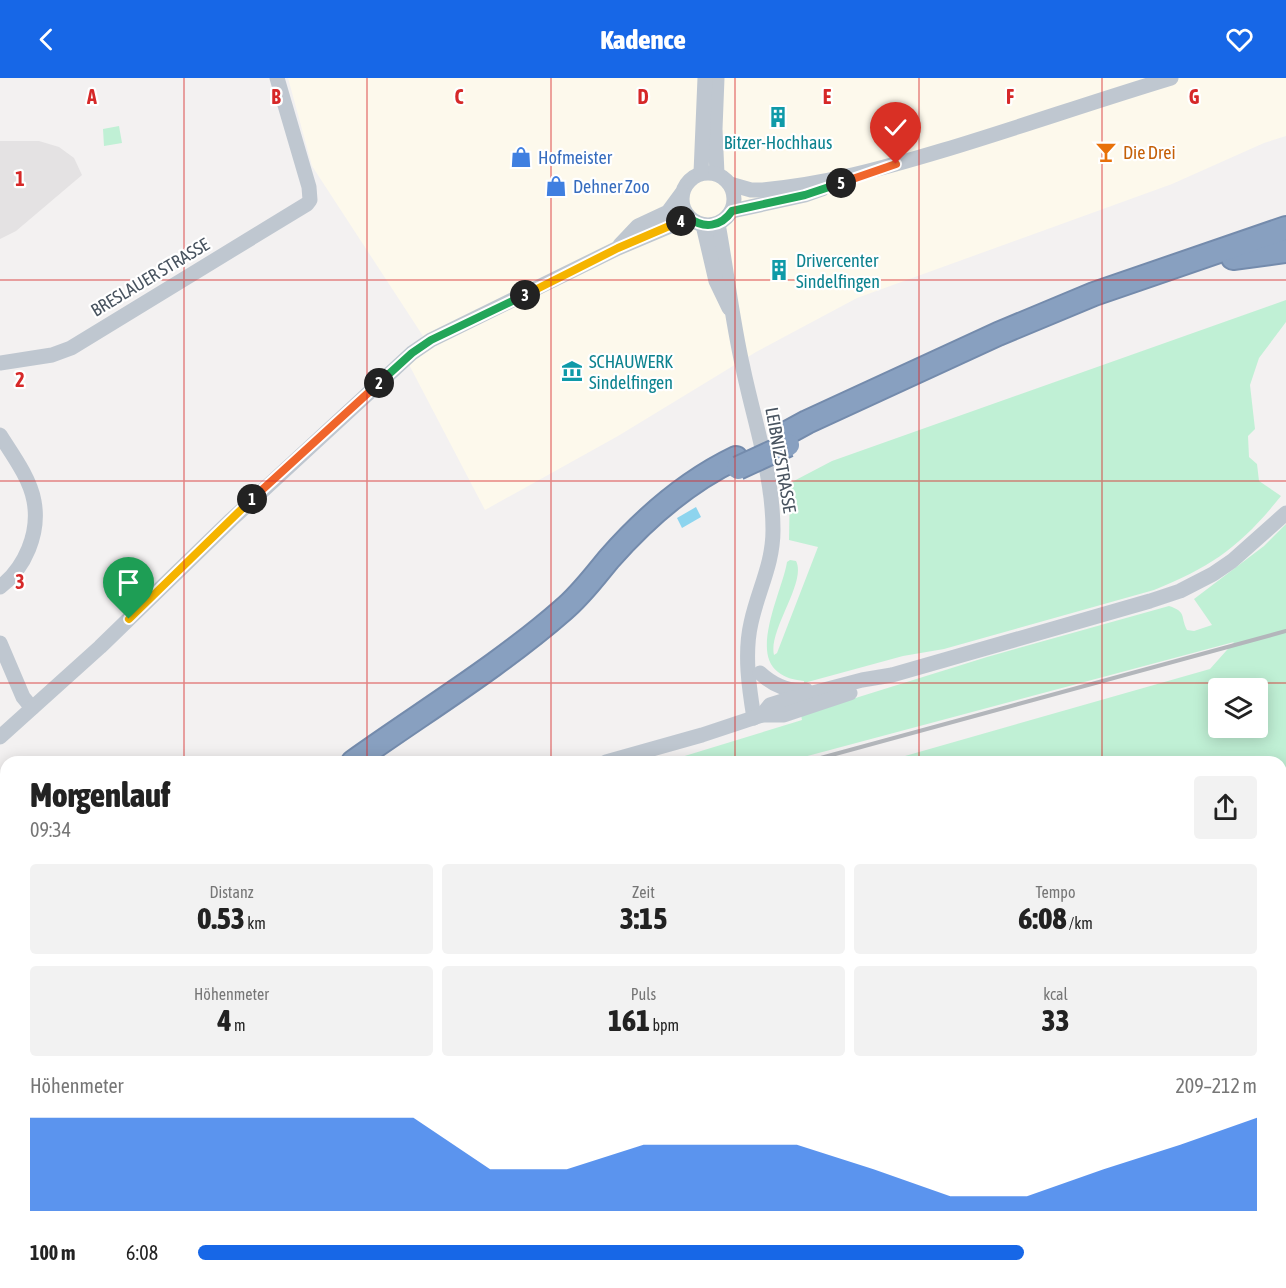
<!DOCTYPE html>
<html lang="de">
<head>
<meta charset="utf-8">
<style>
  :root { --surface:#fff; --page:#f2f2f2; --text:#222; --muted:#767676; --accent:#1767e7 }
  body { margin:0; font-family:"Asap Condensed",sans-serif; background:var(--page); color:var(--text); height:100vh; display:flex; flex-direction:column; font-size:22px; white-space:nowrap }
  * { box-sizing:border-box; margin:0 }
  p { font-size:20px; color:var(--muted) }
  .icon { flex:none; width:33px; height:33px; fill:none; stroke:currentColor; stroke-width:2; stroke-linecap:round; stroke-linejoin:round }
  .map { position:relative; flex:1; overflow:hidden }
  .details { position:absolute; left:0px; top:678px; width:1287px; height:532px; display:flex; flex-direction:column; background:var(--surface); border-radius:18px 18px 0 0; box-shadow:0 3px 15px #0003 }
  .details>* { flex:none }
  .fabs { position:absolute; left:1208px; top:600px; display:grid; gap:12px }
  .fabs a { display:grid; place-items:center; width:60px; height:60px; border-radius:6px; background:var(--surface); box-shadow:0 3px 15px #0003; font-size:30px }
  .pin { position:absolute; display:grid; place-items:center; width:51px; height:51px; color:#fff; margin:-62px -26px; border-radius:50% 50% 50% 0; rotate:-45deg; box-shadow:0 0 6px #0007 }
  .pin .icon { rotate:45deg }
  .km { position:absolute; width:30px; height:30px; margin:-15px; border-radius:50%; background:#222; color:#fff; font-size:16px; line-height:30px; text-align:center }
  .round { display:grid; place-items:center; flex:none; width:63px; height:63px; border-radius:6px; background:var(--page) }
  .overview { display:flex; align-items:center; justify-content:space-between; height:102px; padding:0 30px }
  h1 { font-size:33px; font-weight:800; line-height:45px }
  .metrics { display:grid; grid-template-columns:repeat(3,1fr); gap:9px; height:102px; padding:6px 30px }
  .metrics div { display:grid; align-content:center; border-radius:6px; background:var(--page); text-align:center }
  .metrics b { font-size:30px; font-weight:800 }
  .metrics small { font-size:16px; font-weight:400 }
  .metrics p { font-size:16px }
  .chart { height:168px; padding:12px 30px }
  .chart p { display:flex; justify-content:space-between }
  .chart svg { width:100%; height:108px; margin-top:6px; fill:var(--accent); opacity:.7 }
  ul { padding:0 30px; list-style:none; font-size:20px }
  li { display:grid; grid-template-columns:96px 72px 1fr; align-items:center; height:45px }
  li i { height:15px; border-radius:8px; background:var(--accent) }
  header { display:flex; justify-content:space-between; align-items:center; height:78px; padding:0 30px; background:var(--accent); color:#fff; font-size:27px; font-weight:800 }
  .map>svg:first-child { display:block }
  .commercial { fill:#fdf9ec }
  .education { fill:#e4e2e3 }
  .green { fill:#c0f0d5; fill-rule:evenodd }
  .water { fill:#8dd4ee }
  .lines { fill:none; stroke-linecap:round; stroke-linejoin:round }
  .stream { stroke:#8dd4ee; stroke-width:4 }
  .highway-casing { stroke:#748bac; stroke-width:26 }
  .minor { stroke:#bfc7d0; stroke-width:15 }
  .major { stroke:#b1bfd0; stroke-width:20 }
  .highway { stroke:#88a0c0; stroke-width:22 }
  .rail { stroke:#b3b6bb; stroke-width:4 }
  .highway-bridge-casing { stroke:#748bac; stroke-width:26; stroke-linecap:butt }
  .highway-bridge { stroke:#88a0c0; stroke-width:22 }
  .split-1-casing { stroke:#fff; stroke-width:12 }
  .split-2-casing { stroke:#fff; stroke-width:12 }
  .split-3-casing { stroke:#fff; stroke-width:12 }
  .split-4-casing { stroke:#fff; stroke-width:12 }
  .split-5-casing { stroke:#fff; stroke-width:12 }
  .split-6-casing { stroke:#fff; stroke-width:12 }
  .split-1 { stroke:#f5b400; stroke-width:8 }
  .split-2 { stroke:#f0652b; stroke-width:8 }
  .split-3 { stroke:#22a559; stroke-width:8 }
  .split-4 { stroke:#f5b400; stroke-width:8 }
  .split-5 { stroke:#22a559; stroke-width:8 }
  .split-6 { stroke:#f0652b; stroke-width:8 }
  .grid { fill:none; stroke:#d62828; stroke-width:1.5; stroke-opacity:0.55 }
  .labels { text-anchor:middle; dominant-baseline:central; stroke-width:4.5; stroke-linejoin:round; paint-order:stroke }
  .culture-label { font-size:18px; fill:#0d838f; stroke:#fff; text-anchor:start }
  .food-label { font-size:18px; fill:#c56008; stroke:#fff; text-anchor:start }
  .shop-label { font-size:18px; fill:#366cbe; stroke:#fff; text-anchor:start }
  .street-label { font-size:18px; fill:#48535f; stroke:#fff }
  .grid-label { font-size:20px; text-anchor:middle; font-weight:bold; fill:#d62828; stroke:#fff; stroke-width:4.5; stroke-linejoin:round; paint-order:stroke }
</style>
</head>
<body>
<header><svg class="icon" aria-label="back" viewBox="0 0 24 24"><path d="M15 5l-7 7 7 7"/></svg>Kadence<svg class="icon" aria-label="heart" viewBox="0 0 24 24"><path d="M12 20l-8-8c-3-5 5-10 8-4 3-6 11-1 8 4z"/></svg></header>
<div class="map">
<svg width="1286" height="1210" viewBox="0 0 1286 1210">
  <rect width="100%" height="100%" fill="#f3f1f1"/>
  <path class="commercial" d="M288,0H1286V58L1264,65L1172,106L857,220L756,274L618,358L485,432L404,277L423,258L312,88Z"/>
  <path class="education" d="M0,63H39L59,69L74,80L82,97L16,153L0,161Z"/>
  <g class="green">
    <path d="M119,48L122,65L104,68L103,51Z"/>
    <path d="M1286,222V244L1259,280L1250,307L1255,351L1248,358L1249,379L1257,386L1259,403L1281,418C1242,467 1212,489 1154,512L944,571L903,578L804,605V603C795,602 785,600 778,594C750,574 783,511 787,484L790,482L796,483C807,504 768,552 774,577L777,575L818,469L789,462L790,405L832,383Z"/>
    <path d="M1286,446V1210H1272L1273,1205L1281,1204V684H884L1210,591L1234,564L785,684H665L802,642L801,637L987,579L1169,528C1187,534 1180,538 1187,552L1194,553L1212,547L1194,521L1264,468ZM1218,610H1257V650H1218Z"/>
    <path d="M6,1204H401L405,1210H0V1205Z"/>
    <path d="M468,1205H1220V1210H477Z"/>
  </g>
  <path class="water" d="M696,429L701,439L682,450L677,440Z"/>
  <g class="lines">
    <path class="stream" d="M414,1204L418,1210"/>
    <defs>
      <g id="highway">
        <path d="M1233,180L1286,173"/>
        <path d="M785,356L807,344L998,256L1094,216L1286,150"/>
        <path d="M353,684C423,634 499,588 563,532C581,517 594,499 609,481C645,440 686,404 736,380"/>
        <path d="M0,966L6,961"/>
      </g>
    </defs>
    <use href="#highway" class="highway-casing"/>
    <g class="minor">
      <path d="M717,0L715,51L717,96"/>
      <circle cx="708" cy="121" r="26"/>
      <path d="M701,95L705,0"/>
      <path d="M730,106L751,112H761C823,107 884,90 944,72C1020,49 1095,23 1171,0"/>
      <path d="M732,133L805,117L822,111"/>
      <path d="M718,146C727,194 732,242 743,290C754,343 773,397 773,452C773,487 758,512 751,545C744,575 749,610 754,640"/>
      <path d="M703,147L716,203L729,230"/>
      <path d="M620,167L638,148L668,134L682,115"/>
      <path d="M0,285L52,277L71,270L307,126L310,122L309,109L277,0"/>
      <path d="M0,357C12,376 30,400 34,423C40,455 25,490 0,509"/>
      <path d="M0,565L23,619L32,630"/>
      <path d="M760,595C773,607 788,614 806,612"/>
      <path d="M762,637L770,627L786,622L862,602L892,597L1150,523L1180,513L1213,496L1232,483L1286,435"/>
      <path d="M0,659L100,569L231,442L412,275L431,262L618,170L689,140"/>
      <path d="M606,684L702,657L762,637H784L850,615"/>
      <path d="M0,1024L6,1020"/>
      <path d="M451,1204L458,1210"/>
    </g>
    <g class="major">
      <path d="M1281,988L1286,969"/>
      <path d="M1281,1071L1286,1052"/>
      <path d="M1227,1210L1228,1204"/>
      <path d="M1246,1210L1247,1204"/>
    </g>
    <use href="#highway" class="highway"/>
    <g class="rail">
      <path d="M806,684L1286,553"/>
      <path d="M0,1117L6,1112"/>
    </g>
    <defs>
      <path id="highway-bridge" d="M738,390L788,367"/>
    </defs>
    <use href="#highway-bridge" class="highway-bridge-casing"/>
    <use href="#highway-bridge" class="highway-bridge"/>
  </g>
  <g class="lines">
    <defs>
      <path id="split-1" d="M129,541L252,421"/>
      <path id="split-2" d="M252,421L379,305"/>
      <path id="split-3" d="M379,305L412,275L431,262L525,217"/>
      <path id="split-4" d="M525,217L618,170L681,143"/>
      <path id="split-5" d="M681,143L689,140C704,151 721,149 732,133L805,117L841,105"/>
      <path id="split-6" d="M841,105L896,86"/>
    </defs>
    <use href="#split-1" class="split-1-casing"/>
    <use href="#split-2" class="split-2-casing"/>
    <use href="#split-3" class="split-3-casing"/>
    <use href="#split-4" class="split-4-casing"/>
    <use href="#split-5" class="split-5-casing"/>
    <use href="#split-6" class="split-6-casing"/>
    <use href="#split-1" class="split-1"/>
    <use href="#split-2" class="split-2"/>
    <use href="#split-3" class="split-3"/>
    <use href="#split-4" class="split-4"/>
    <use href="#split-5" class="split-5"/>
    <use href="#split-6" class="split-6"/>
  </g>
  <path class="grid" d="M184,0V684M367,0V684M551,0V684M735,0V684M919,0V684M1102,0V684M0,202H1286M0,403H1286M0,605H1286M0,807H6M1281,807H1286M0,1008H6M1281,1008H1286M184,1204V1210M367,1204V1210M551,1204V1210M735,1204V1210M919,1204V1210M1102,1204V1210"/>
  <defs>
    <symbol id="building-bare" viewBox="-9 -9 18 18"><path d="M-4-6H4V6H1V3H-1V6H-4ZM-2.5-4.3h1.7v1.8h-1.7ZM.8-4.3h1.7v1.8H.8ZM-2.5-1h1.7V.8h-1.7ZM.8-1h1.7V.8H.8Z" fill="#0f9aa8" stroke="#fff" stroke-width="2.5" paint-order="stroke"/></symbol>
    <symbol id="bar-bare" viewBox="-9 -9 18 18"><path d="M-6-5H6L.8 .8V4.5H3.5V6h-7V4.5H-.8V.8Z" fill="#e8710a" stroke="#fff" stroke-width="2.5" paint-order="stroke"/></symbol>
    <symbol id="shop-bare" viewBox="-9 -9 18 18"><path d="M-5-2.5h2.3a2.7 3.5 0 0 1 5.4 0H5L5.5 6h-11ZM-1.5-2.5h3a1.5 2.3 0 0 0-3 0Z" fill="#3f7fe0" stroke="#fff" stroke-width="2.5" paint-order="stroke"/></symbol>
    <symbol id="museum-bare" viewBox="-9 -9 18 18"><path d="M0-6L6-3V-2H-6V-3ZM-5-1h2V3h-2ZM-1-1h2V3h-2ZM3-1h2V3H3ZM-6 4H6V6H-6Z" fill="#0f9aa8" stroke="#fff" stroke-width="2.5" paint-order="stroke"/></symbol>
  </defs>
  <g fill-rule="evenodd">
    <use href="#building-bare" x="763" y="24" width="30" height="30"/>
    <use href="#bar-bare" x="1091" y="59" width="30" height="30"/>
    <use href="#shop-bare" x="506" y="64" width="30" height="30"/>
    <use href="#shop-bare" x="541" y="93" width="30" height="30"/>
    <use href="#building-bare" x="764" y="177" width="30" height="30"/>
    <use href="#museum-bare" x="557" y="278" width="30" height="30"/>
  </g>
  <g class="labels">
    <g class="culture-label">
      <text x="778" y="64" text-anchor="middle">Bitzer-Hochhaus</text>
      <text x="796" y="182">Drivercenter<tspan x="796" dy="21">Sindelfingen</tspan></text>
      <text x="589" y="283">SCHAUWERK<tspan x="589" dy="21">Sindelfingen</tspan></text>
    </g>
    <g class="food-label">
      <text x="1123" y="74">Die Drei</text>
    </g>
    <g class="shop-label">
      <text x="538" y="79">Hofmeister</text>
      <text x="573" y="108">Dehner Zoo</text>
    </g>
    <g class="street-label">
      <text transform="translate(150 199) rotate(-31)">BRESLAUER STRASSE</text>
      <text transform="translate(781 382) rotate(80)">LEIBNIZSTRASSE</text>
    </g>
  </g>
  <g class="grid-label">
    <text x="92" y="26">A</text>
    <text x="276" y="26">B</text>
    <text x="459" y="26">C</text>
    <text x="643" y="26">D</text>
    <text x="827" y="26">E</text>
    <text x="1010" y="26">F</text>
    <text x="1194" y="26">G</text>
    <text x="20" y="108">1</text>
    <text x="20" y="309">2</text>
    <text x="20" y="511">3</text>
  </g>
</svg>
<div class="fabs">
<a><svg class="icon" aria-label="layers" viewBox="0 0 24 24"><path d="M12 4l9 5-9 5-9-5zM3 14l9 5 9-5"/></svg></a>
</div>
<div class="pin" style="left:129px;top:541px;background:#1e9e55"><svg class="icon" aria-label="arrive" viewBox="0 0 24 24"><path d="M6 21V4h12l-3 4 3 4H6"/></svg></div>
<div class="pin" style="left:896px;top:86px;background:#d93025"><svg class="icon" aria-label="check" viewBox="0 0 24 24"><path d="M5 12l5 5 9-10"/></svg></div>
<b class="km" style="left:252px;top:421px">1</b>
<b class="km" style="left:379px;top:305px">2</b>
<b class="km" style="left:525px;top:217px">3</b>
<b class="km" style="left:681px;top:143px">4</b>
<b class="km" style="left:841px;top:105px">5</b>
<section class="details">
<div class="overview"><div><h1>Morgenlauf</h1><p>09:34</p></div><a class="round"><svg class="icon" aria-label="share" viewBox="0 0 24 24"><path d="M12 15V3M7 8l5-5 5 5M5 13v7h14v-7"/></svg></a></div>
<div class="metrics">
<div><p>Distanz</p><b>0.53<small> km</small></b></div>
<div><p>Zeit</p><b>3:15</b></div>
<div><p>Tempo</p><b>6:08<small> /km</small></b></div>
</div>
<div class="metrics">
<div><p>Höhenmeter</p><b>4<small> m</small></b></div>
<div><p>Puls</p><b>161<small> bpm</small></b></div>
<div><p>kcal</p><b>33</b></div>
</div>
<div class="chart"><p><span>Höhenmeter</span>209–212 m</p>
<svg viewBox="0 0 160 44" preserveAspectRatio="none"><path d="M0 44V6L10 6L20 6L30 6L40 6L50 6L60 27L70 27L80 17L90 17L100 17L110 27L120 38L130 38L140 27L150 17L160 6V44z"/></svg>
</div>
<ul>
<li><b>100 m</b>6:08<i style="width:78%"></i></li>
</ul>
</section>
</div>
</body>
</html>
